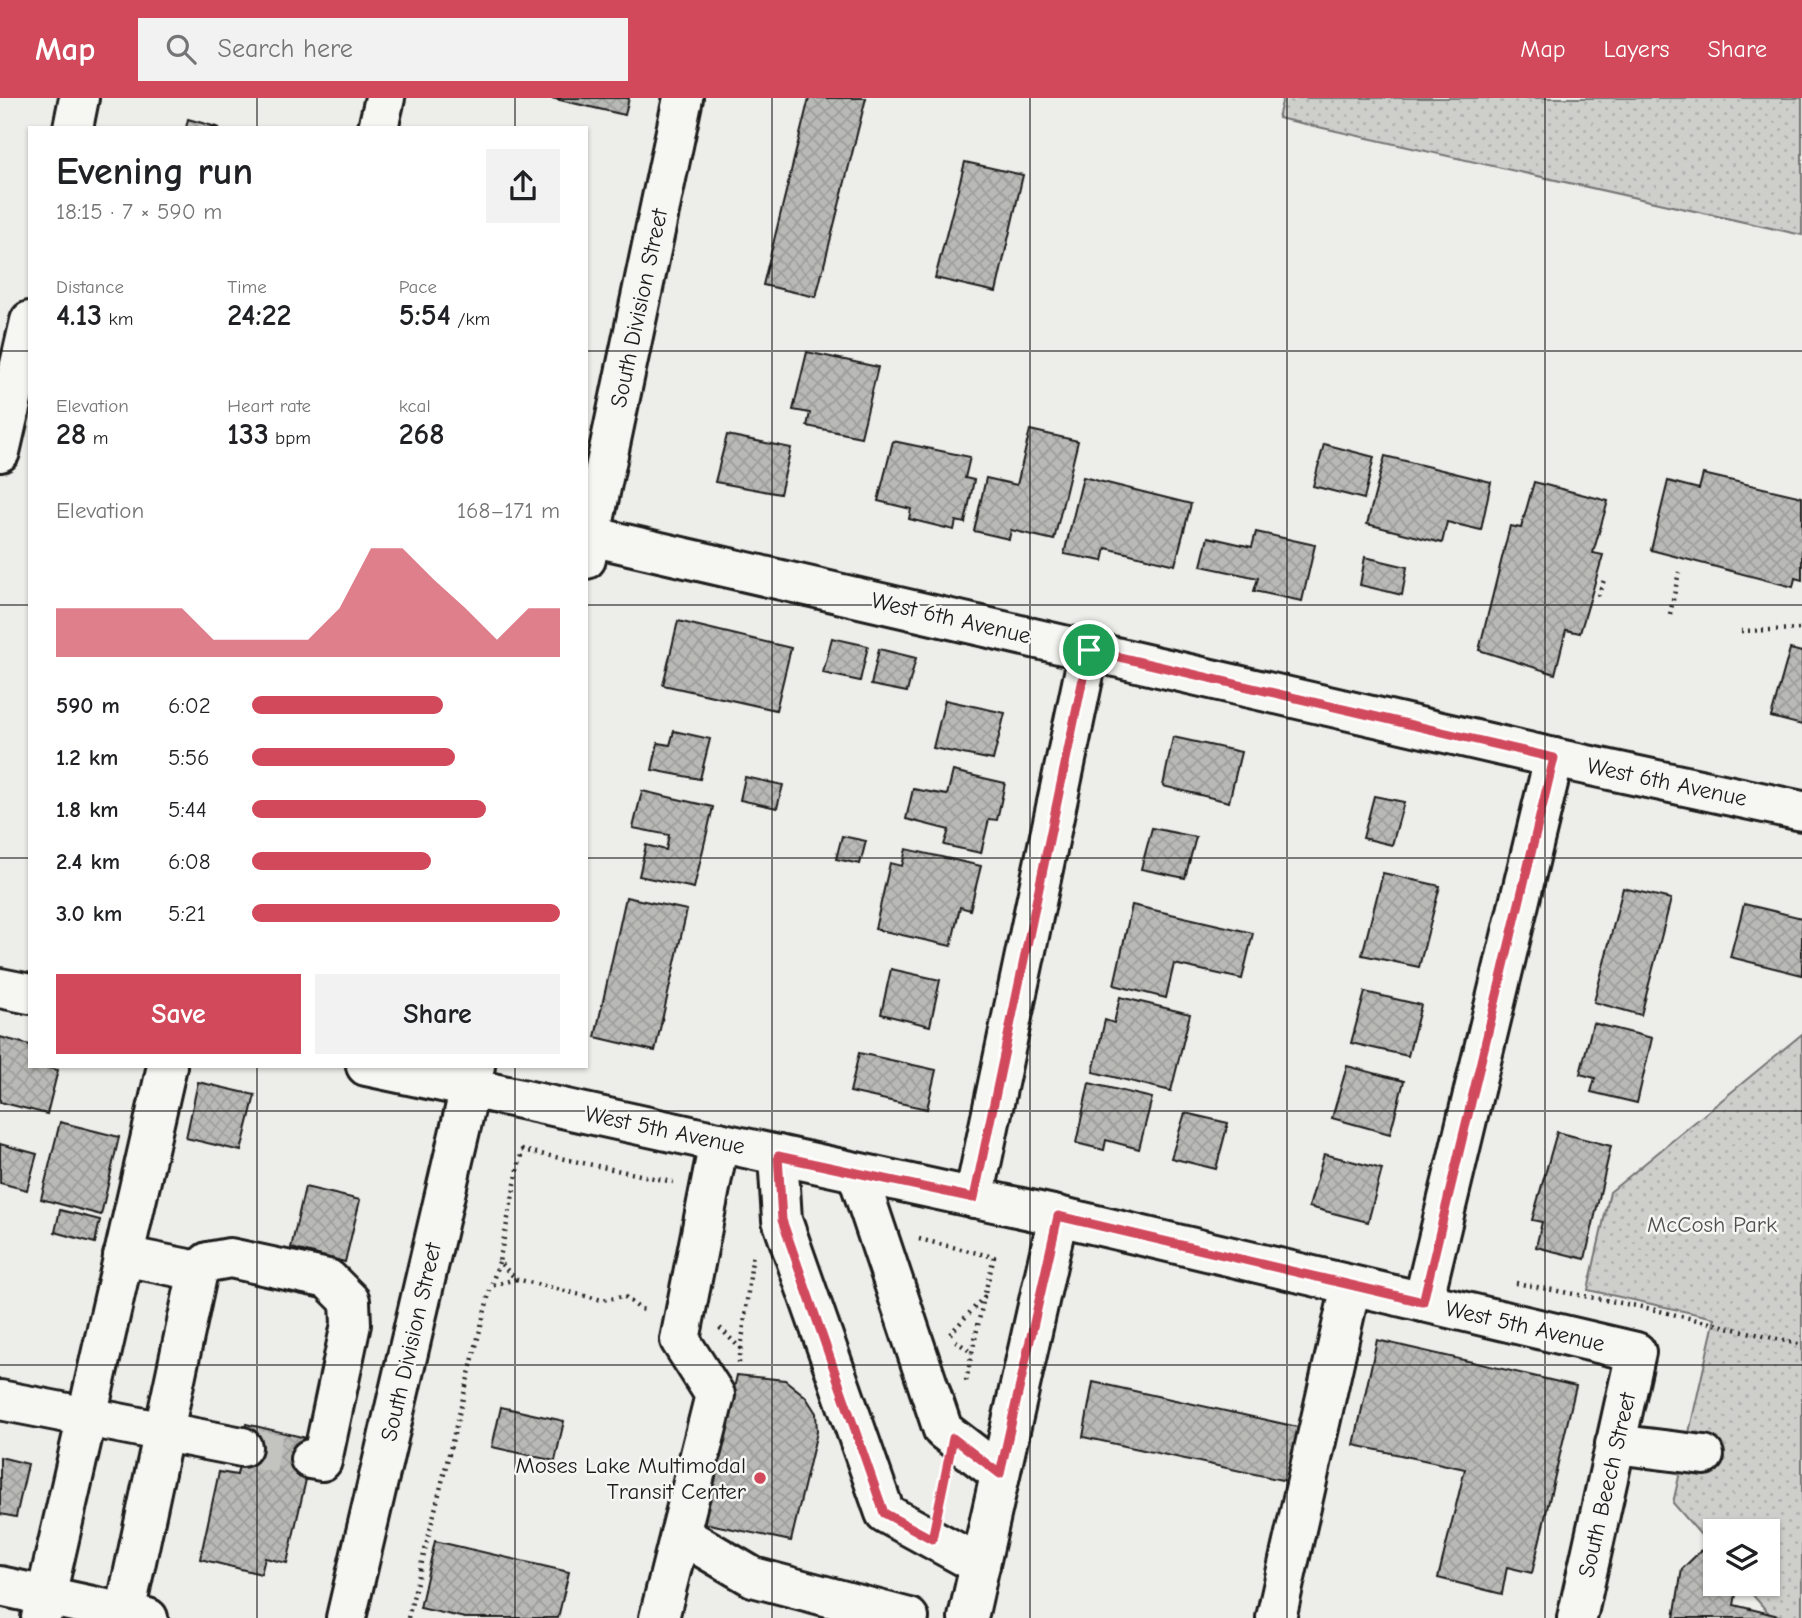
<!DOCTYPE html>
<html lang="en">
<head>
<meta charset="utf-8">
<style>
  :root { --surface:#fff; --page:#f2f2f2; --text:#202124; --muted:#757577; --accent:#d1495b }
  body { margin:0; font-family:"Comic Neue",sans-serif; background:var(--page); color:var(--text); height:100vh; display:flex; flex-direction:column; font-size:26px; white-space:nowrap }
  * { box-sizing:border-box; margin:0 }
  p { font-size:23px; color:var(--muted) }
  .icon { flex:none; width:38px; height:38px; fill:none; stroke:currentColor; stroke-width:2; stroke-linecap:round; stroke-linejoin:round }
  .map { position:relative; flex:1; overflow:hidden }
  .side { position:absolute; left:28px; top:28px; width:560px; height:942px; display:flex; flex-direction:column; background:var(--surface); border-radius:0px; box-shadow:0 2px 5px #0004 }
  .side>* { flex:none }
  .buttons { position:absolute; left:1703px; top:1421px; display:grid; gap:14px }
  .buttons a { display:grid; place-items:center; width:77px; height:77px; border-radius:0px; background:var(--surface); box-shadow:0 2px 5px #0004; font-size:35px }
  .pin { position:absolute; display:grid; place-items:center; width:60px; height:60px; color:#fff; margin:-30px; border:4px solid #fff; border-radius:50%; box-shadow:0 2px 7px #0007 }
  .round { display:grid; place-items:center; flex:none; width:74px; height:74px; border-radius:0px; background:var(--page) }
  .head { display:flex; align-items:center; justify-content:space-between; height:119px; padding:0 28px }
  h1 { font-size:38px; font-weight:800; line-height:52px }
  .stats { display:grid; grid-template-columns:repeat(3,1fr); gap:10px; height:119px; padding:7px 28px }
  .stats div { display:grid; align-content:center }
  .stats b { font-size:30px; font-weight:800 }
  .stats small { font-size:19px; font-weight:400 }
  .stats p { font-size:19px }
  .chart { height:196px; padding:14px 28px }
  .chart p { display:flex; justify-content:space-between }
  .chart svg { width:100%; height:126px; margin-top:7px; fill:var(--accent); opacity:.7 }
  .primary-button { display:flex; gap:14px; margin-top:auto; padding:14px 28px }
  .primary-button a { flex:1; height:80px; border-radius:0px; background:var(--accent); color:#fff; font-size:28px; font-weight:800; line-height:80px; text-align:center }
  .primary-button a+a { background:var(--page); color:var(--text) }
  ul { padding:0 28px; list-style:none; font-size:23px }
  li { display:grid; grid-template-columns:112px 84px 1fr; align-items:center; height:52px }
  li i { height:18px; border-radius:9px; background:var(--accent) }
  header { display:flex; align-items:center; gap:42px; box-sizing:border-box; height:98px; padding:0 35px; background:var(--accent); color:#fff }
  header strong { font-size:33px }
  nav { display:flex; gap:38px; margin-inline-start:auto; font-size:24px }
  .search { width:490px; height:63px; background:var(--page); display:flex; align-items:center; gap:18px; box-sizing:border-box; padding:0 24px; border-radius:0px; color:var(--muted); font-size:26px }
  .map>svg:first-child { display:block }
  .green { fill:url(#green-dots); stroke:#757574; stroke-width:2 }
  .building { fill:url(#building-cross-hatch); stroke:#1c1c1c; stroke-width:2 }
  .lines { fill:none; stroke-linecap:round; stroke-linejoin:round }
  .minor-tunnel { stroke:#c3c3c0; stroke-width:38; stroke-dasharray:38 19; stroke-linecap:butt }
  .minor-casing { stroke:#1c1c1c; stroke-width:44 }
  .major-casing { stroke:#1c1c1c; stroke-width:44 }
  .path { stroke:#1c1c1c; stroke-width:4.5; stroke-dasharray:2 5; stroke-linecap:butt }
  .minor { stroke:#f6f6f2; stroke-width:38 }
  .major { stroke:#f6f6f2; stroke-width:38 }
  .route-casing { stroke:#fff; stroke-width:14 }
  .route { stroke:#d1495b; stroke-width:9 }
  .grid { fill:none; stroke:#1c1c1c; stroke-width:2; stroke-opacity:0.55 }
  .poi-dot { fill:#d1495b; stroke:#f6f6f2; stroke-width:2.5 }
  .labels { text-anchor:middle; dominant-baseline:central; stroke-width:5; stroke-linejoin:round; paint-order:stroke }
  .street-label { font-size:23px; fill:#1c1c1c; stroke:#f6f6f2 }
  .park-label { font-size:23px; fill:#515151; stroke:#f6f6f2 }
  .poi-label { font-size:23px; fill:#1c1c1c; stroke:#f6f6f2; text-anchor:end }
</style>
</head>
<body>
<header>
<strong>Map</strong>
<div class="search"><svg class="icon" aria-label="search" viewBox="0 0 24 24"><circle cx="10" cy="10" r="6"/><path d="M15 15l6 6"/></svg>Search here</div>
<nav><a>Map</a><a>Layers</a><a>Share</a></nav>
</header>
<div class="map">
<svg width="1802" height="1520" viewBox="0 0 1802 1520">
  <defs>
    <pattern id="green-dots" width="8" height="8" patternUnits="userSpaceOnUse" patternTransform="scale(1.75)"><rect width="8" height="8" fill="#cececb"/><path d="M2 2h.1M6 6h.1" fill="none" stroke="#b0b0ae" stroke-width="1.8" stroke-linecap="round"/></pattern>
    <pattern id="building-cross-hatch" width="8" height="8" patternUnits="userSpaceOnUse" patternTransform="scale(1.75)"><rect width="8" height="8" fill="#b9b9b6"/><path d="M0 0l8 8M0 8l8-8" fill="none" stroke="#9e9e9c"/></pattern>
  </defs>
  <rect width="100%" height="100%" fill="#edede9"/>
  <filter id="ink" filterUnits="userSpaceOnUse"><feTurbulence type="fractalNoise" baseFrequency=".0143" numOctaves="2"/><feDisplacementMap in="SourceGraphic" scale="14" xChannelSelector="R" yChannelSelector="G"/><feConvolveMatrix kernelMatrix="1 2 1 2 8 2 1 2 1" color-interpolation-filters="sRGB"/></filter>
  <g filter="url(#ink)">
    <g class="green">
      <path d="M1283,0H1802V137L1278,20Z"/>
      <path d="M1802,936V1520H1773L1743,1486H1768V1433H1715V1453L1673,1405L1715,1220L1588,1192L1610,1094Z"/>
    </g>
    <g class="building">
      <path d="M551,0H629L625,17Z"/>
      <path d="M809,0H866L816,199L763,187Z"/>
      <path d="M188,21L220,30H186Z"/>
      <path d="M965,64L1023,77L996,194L935,180Z"/>
      <path d="M807,254L878,269L861,339L807,328L810,315L793,312Z"/>
      <path d="M1030,332L1078,343L1054,442L1011,432L1009,441L974,433L986,380L1017,387Z"/>
      <path d="M727,337L791,350L780,396L715,384Z"/>
      <path d="M893,343L970,359L965,380L974,382L965,425L956,423L954,432L909,421L911,411L878,403Z"/>
      <path d="M1324,346L1374,359L1364,401L1313,388Z"/>
      <path d="M1385,358L1491,384L1481,432L1447,424L1442,445L1367,426Z"/>
      <path d="M1703,376L1802,399V482L1795,480L1793,489L1651,452L1668,383L1699,391Z"/>
      <path d="M1083,379L1191,406L1175,467L1106,450L1103,463L1064,456Z"/>
      <path d="M1534,384L1608,403L1593,455L1603,457L1580,535L1566,532L1555,576L1479,552L1510,428L1521,430Z"/>
      <path d="M1256,434L1315,447L1302,503L1254,493L1258,480L1201,468L1208,439L1252,449Z"/>
      <path d="M1365,459L1407,469L1402,497L1360,487Z"/>
      <path d="M678,523L791,550L776,612L663,587Z"/>
      <path d="M832,540L868,548L860,583L823,575Z"/>
      <path d="M879,551L916,560L907,594L871,587Z"/>
      <path d="M1790,551L1802,554V627L1771,619Z"/>
      <path d="M945,602L1005,615L993,662L933,650Z"/>
      <path d="M674,633L710,641L700,681L652,672L658,645L670,647Z"/>
      <path d="M1173,639L1241,654L1229,704L1163,688Z"/>
      <path d="M953,673L1005,685L997,722L989,721L981,755L944,747L949,732L906,721L913,691L947,697Z"/>
      <path d="M745,679L783,687L777,710L740,702Z"/>
      <path d="M642,693L713,709L694,790L639,778L646,747L666,752L669,737L633,730Z"/>
      <path d="M1374,698L1404,704L1392,747L1363,740Z"/>
      <path d="M1152,730L1196,739L1185,780L1141,771Z"/>
      <path d="M842,738L866,743L860,766L836,761Z"/>
      <path d="M906,751L981,768L970,812L960,809L951,848L875,831L890,765L902,768Z"/>
      <path d="M1383,775L1440,788L1419,869L1362,857Z"/>
      <path d="M1623,790L1671,801L1641,917L1594,904Z"/>
      <path d="M626,799L687,812L655,953L595,939Z"/>
      <path d="M1744,806L1802,820V877L1730,859Z"/>
      <path d="M1132,807L1253,835L1242,881L1174,866L1166,900L1114,887Z"/>
      <path d="M891,871L940,882L930,928L881,916Z"/>
      <path d="M1365,894L1421,907L1408,958L1351,945Z"/>
      <path d="M1120,899L1190,916L1171,993L1093,974L1105,922L1114,925Z"/>
      <path d="M1593,925L1652,940L1637,1005L1591,994L1595,980L1580,976Z"/>
      <path d="M0,939L30,947V968H40L58,972L47,1016L0,1004Z"/>
      <path d="M859,955L936,972L927,1011L850,994Z"/>
      <path d="M1347,968L1404,983L1390,1036L1332,1020Z"/>
      <path d="M198,984L255,997L241,1053L186,1040Z"/>
      <path d="M1089,985L1152,1000L1139,1051L1106,1042L1104,1052L1076,1045Z"/>
      <path d="M1185,1015L1228,1025L1216,1071L1171,1060Z"/>
      <path d="M60,1024L119,1039L101,1117L41,1101Z"/>
      <path d="M1557,1034L1611,1048L1585,1161L1536,1149L1542,1124L1532,1122Z"/>
      <path d="M0,1046L37,1056L27,1092L0,1085Z"/>
      <path d="M1324,1056L1382,1071L1368,1124L1309,1109Z"/>
      <path d="M305,1089L360,1102L345,1164L291,1150Z"/>
      <path d="M60,1112L100,1122L95,1145L55,1134Z"/>
      <path d="M1377,1242L1576,1288L1532,1475L1507,1469L1502,1496L1438,1480L1465,1371L1354,1347Z"/>
      <path d="M737,1277L785,1282L805,1298L816,1315L817,1334L791,1443L704,1425Z"/>
      <path d="M1093,1284L1307,1331L1296,1385L1083,1339Z"/>
      <path d="M501,1309L564,1323L555,1363L492,1349Z"/>
      <path d="M246,1326L315,1342L287,1465L265,1460L261,1476L200,1461L219,1374L237,1377Z"/>
      <path d="M0,1359L28,1366L16,1419L0,1416Z"/>
      <path d="M435,1443L569,1474L558,1520H465L420,1510Z"/>
      <path d="M1711,1443L1715,1447V1486H1738L1734,1507L1787,1520H1674L1682,1471Z"/>
    </g>
    <g class="lines">
      <path class="minor-tunnel" d="M242,1349L310,1361"/>
      <defs>
        <g id="minor">
          <path d="M73,30L79,0"/>
          <path d="M378,30L385,0"/>
          <path d="M0,354L30,223"/>
          <path d="M586,437L1554,660L1802,713"/>
          <path d="M470,990L1058,1118L1636,1254L1577,1520"/>
          <path d="M778,1057L782,1122L885,1415L980,1467"/>
          <path d="M857,1075L943,1332L1000,1376"/>
          <path d="M974,1100L1089,552"/>
          <path d="M123,1158L198,1173"/>
          <path d="M1423,1204L1554,660"/>
          <path d="M0,1302L242,1349"/>
          <path d="M1615,1346L1704,1357"/>
          <path d="M680,1436L753,1479L909,1520"/>
          <path d="M125,1515L198,1173L208,1164L230,1160L328,1181L350,1203L351,1226L322,1363L310,1361"/>
          <path d="M41,1520L167,968"/>
          <path d="M659,1520L715,1297L680,1242L719,1044"/>
          <path d="M968,1520L1058,1118"/>
          <path d="M1276,1520L1351,1188"/>
        </g>
        <g id="major">
          <path d="M586,461L683,0"/>
          <path d="M0,890L30,896"/>
          <path d="M366,968L470,990"/>
          <path d="M0,1488L148,1520"/>
          <path d="M346,1520L475,968"/>
        </g>
      </defs>
      <use href="#minor" class="minor-casing"/>
      <use href="#major" class="major-casing"/>
      <g class="path">
        <path d="M1598,498L1604,482"/>
        <path d="M1670,516L1679,474"/>
        <path d="M1741,533L1802,531"/>
        <path d="M919,1141L994,1159L984,1199"/>
        <path d="M499,1164L491,1188L516,1181L499,1164L522,1052L673,1084"/>
        <path d="M516,1181L602,1202L624,1198L640,1211L648,1212"/>
        <path d="M1516,1185L1647,1210L1802,1247"/>
        <path d="M720,1230L741,1251L739,1265"/>
        <path d="M950,1236L984,1199L972,1255L952,1240"/>
        <path d="M741,1251L753,1154"/>
        <path d="M966,1283L972,1255"/>
        <path d="M940,1403L945,1380"/>
        <path d="M408,1520L491,1188"/>
      </g>
      <use href="#minor" class="minor"/>
      <use href="#major" class="major"/>
    </g>
  </g>
  <g class="lines" filter="url(#ink)">
    <defs>
      <path id="route" d="M1089,552L1554,660L1423,1204L1058,1118L1000,1376L953,1340L932,1441L884,1415L782,1122L778,1058L974,1100Z"/>
    </defs>
    <use href="#route" class="route-casing"/>
    <use href="#route" class="route"/>
  </g>
  <path class="grid" d="M257,0V30M515,0V30M772,0V1520M1030,0V1520M1287,0V1520M1545,0V1520M0,253H30M586,253H1802M0,507H30M586,507H1802M0,760H30M586,760H1802M257,968V1520M515,968V1520M0,1013H1802M0,1267H1802"/>
  <circle class="poi-dot" cx="760" cy="1380" r="7"/>
  <g class="labels">
    <g class="street-label">
      <text transform="translate(639 210) rotate(-78)">South Division Street</text>
      <text transform="translate(951 520) rotate(13)">West 6th Avenue</text>
      <text transform="translate(1667 684) rotate(12)">West 6th Avenue</text>
      <text transform="translate(665 1032) rotate(12)">West 5th Avenue</text>
      <text transform="translate(1525 1228) rotate(13)">West 5th Avenue</text>
      <text transform="translate(411 1244) rotate(-77)">South Division Street</text>
      <text transform="translate(1607 1387) rotate(-77)">South Beech Street</text>
    </g>
    <g class="park-label">
      <text x="1712" y="1126">McCosh Park</text>
    </g>
    <g class="poi-label">
      <text x="746" y="1367">Moses Lake Multimodal<tspan x="746" dy="26">Transit Center</tspan></text>
    </g>
  </g>
</svg>
<div class="buttons">
<a><svg class="icon" aria-label="layers" viewBox="0 0 24 24"><path d="M12 4l9 5-9 5-9-5zM3 14l9 5 9-5"/></svg></a>
</div>
<div class="pin" style="left:1089px;top:552px;background:#1e9e55"><svg class="icon" aria-label="arrive" viewBox="0 0 24 24"><path d="M6 21V4h12l-3 4 3 4H6"/></svg></div>
<section class="side">
<div class="head"><div><h1>Evening run</h1><p>18:15 · 7 × 590 m</p></div><a class="round"><svg class="icon" aria-label="share" viewBox="0 0 24 24"><path d="M12 15V3M7 8l5-5 5 5M5 13v7h14v-7"/></svg></a></div>
<div class="stats">
<div><p>Distance</p><b>4.13<small> km</small></b></div>
<div><p>Time</p><b>24:22</b></div>
<div><p>Pace</p><b>5:54<small> /km</small></b></div>
</div>
<div class="stats">
<div><p>Elevation</p><b>28<small> m</small></b></div>
<div><p>Heart rate</p><b>133<small> bpm</small></b></div>
<div><p>kcal</p><b>268</b></div>
</div>
<div class="chart"><p><span>Elevation</span>168–171 m</p>
<svg viewBox="0 0 160 44" preserveAspectRatio="none"><path d="M0 44V27L10 27L20 27L30 27L40 27L50 38L60 38L70 38L80 38L90 27L100 6L110 6L120 17L130 27L140 38L150 27L160 27V44z"/></svg>
</div>
<ul>
<li><b>590 m</b>6:02<i style="width:62%"></i></li>
<li><b>1.2 km</b>5:56<i style="width:66%"></i></li>
<li><b>1.8 km</b>5:44<i style="width:76%"></i></li>
<li><b>2.4 km</b>6:08<i style="width:58%"></i></li>
<li><b>3.0 km</b>5:21<i style="width:100%"></i></li>
</ul>
<div class="primary-button"><a>Save</a><a>Share</a></div>
</section>
</div>
</body>
</html>
